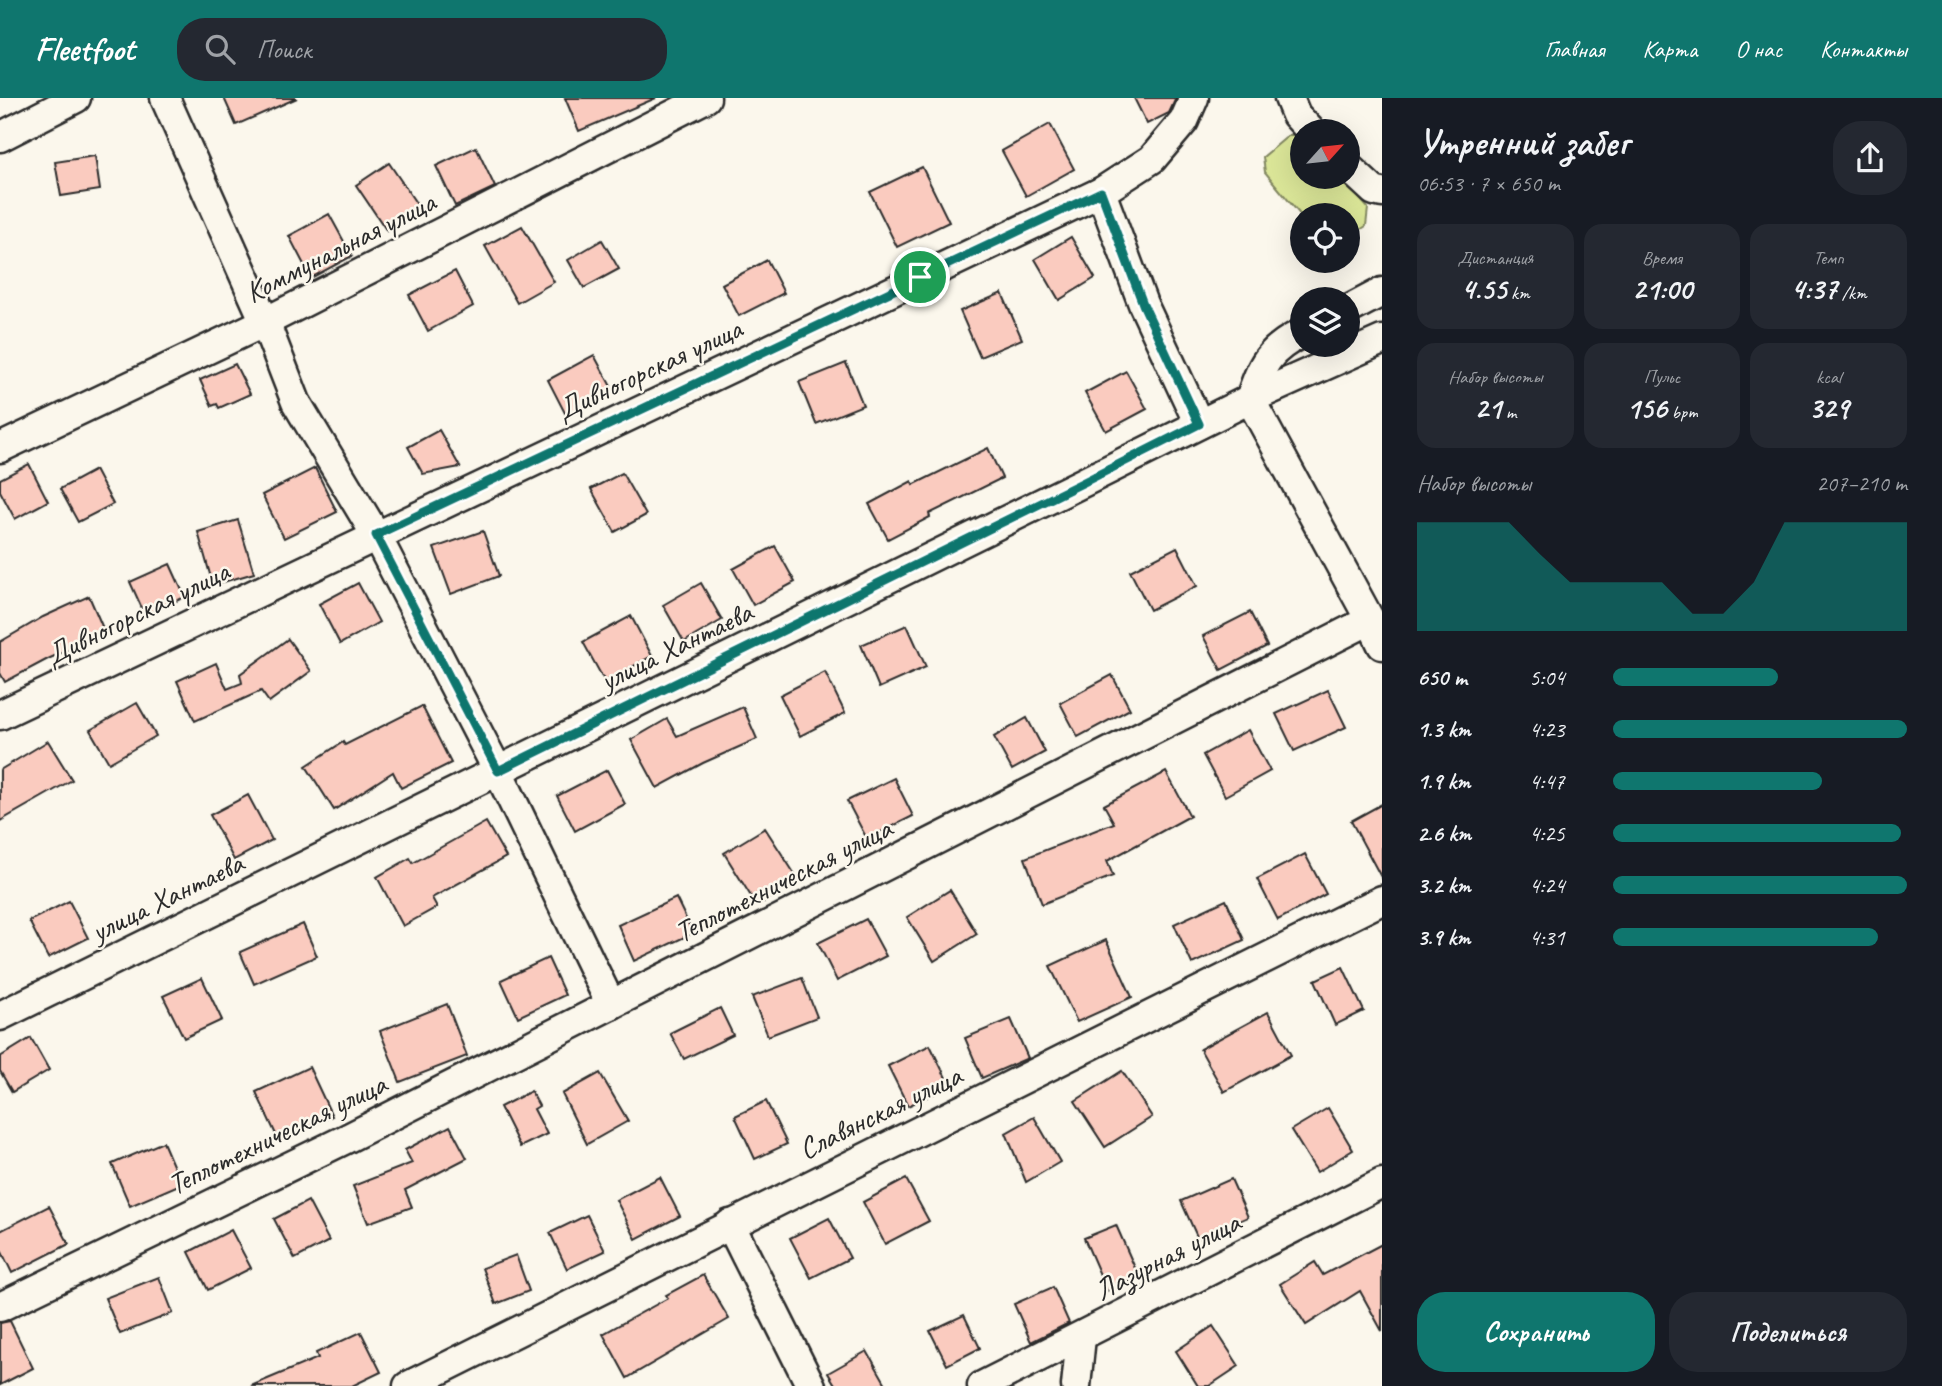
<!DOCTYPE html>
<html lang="ru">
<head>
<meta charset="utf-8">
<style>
  :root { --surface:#171b24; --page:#242831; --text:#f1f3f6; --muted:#9ea1a6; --accent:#0f766e }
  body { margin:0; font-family:Caveat,sans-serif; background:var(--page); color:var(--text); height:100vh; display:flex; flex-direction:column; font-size:26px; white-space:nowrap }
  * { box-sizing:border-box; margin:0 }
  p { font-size:23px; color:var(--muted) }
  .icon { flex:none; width:38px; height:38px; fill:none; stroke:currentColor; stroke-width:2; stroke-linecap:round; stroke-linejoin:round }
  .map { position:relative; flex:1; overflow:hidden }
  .side { display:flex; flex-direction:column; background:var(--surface); width:560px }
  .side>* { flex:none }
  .needle { width:46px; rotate:63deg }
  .buttons { position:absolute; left:1290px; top:21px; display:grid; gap:14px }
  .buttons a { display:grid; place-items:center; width:70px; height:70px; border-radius:50%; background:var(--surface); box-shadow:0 7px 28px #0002; font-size:35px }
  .pin { position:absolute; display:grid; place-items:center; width:60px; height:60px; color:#fff; margin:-30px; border:4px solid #fff; border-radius:50%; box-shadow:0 2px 7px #0007 }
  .round { display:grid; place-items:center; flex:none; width:74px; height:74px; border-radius:28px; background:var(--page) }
  .headline { display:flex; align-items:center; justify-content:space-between; height:119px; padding:0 35px }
  h1 { font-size:38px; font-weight:800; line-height:52px }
  .figures { display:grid; grid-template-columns:repeat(3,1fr); gap:10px; height:119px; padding:7px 35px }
  .figures div { display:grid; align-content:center; border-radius:18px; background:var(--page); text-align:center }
  .figures b { font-size:30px; font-weight:800 }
  .figures small { font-size:19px; font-weight:400 }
  .figures p { font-size:19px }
  .chart { height:196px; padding:14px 35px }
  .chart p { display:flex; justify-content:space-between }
  .chart svg { width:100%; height:126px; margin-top:7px; fill:var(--accent); opacity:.7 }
  .cta { display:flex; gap:14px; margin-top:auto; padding:14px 35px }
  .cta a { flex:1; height:80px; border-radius:28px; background:var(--accent); color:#fff; font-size:28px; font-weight:800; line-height:80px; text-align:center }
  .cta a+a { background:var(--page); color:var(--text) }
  ul { padding:0 35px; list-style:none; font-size:23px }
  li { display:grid; grid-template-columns:112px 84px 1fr; align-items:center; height:52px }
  li i { height:18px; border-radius:9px; background:var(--accent) }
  header { display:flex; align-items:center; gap:42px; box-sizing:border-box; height:98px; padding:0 35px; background:var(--accent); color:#fff }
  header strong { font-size:33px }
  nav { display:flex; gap:38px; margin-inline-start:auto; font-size:24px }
  .search { width:490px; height:63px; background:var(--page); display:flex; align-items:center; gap:18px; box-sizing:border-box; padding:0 24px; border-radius:28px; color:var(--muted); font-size:26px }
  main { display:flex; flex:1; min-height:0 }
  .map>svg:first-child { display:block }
  .green { fill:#dbe698; stroke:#838862; stroke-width:2 }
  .building { fill:#facbbf; stroke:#2b2b2b; stroke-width:2 }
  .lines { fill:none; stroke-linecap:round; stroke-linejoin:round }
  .minor-casing { stroke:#2b2b2b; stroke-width:33 }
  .minor { stroke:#fbf7ec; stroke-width:28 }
  .route-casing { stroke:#fff; stroke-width:14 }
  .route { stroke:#0f766e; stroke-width:9 }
  .labels { text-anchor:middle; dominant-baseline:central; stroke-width:5; stroke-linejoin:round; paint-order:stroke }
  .street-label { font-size:30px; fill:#2b2b2b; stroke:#fbf7ec }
</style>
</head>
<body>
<header>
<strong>Fleetfoot</strong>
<div class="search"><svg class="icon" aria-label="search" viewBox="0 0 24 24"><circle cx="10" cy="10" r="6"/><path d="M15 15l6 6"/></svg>Поиск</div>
<nav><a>Главная</a><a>Карта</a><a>О нас</a><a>Контакты</a></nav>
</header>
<main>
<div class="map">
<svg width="1382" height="1288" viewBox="0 0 1382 1288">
  <rect width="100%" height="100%" fill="#fbf7ec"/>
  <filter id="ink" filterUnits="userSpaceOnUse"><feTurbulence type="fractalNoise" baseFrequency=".0143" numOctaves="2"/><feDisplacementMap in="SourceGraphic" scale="14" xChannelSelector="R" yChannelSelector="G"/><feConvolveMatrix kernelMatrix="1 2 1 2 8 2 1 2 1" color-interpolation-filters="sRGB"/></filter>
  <g filter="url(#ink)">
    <path class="green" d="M1289,37H1302V79H1341L1368,110L1366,128L1348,140V117L1302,119L1265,74L1263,59Z"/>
    <g class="building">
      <path d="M224,0H297L236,27Z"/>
      <path d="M565,0H656L579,33Z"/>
      <path d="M1134,0H1176L1169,15L1147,26Z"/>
      <path d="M1050,26L1074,71L1026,98L1002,53Z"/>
      <path d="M476,49L495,89L455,108L436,68Z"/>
      <path d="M95,58L100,92L61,98L55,64Z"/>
      <path d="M389,65L420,111L387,133L356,87Z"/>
      <path d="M922,69L949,124L897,149L870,94Z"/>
      <path d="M329,116L352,158L311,180L289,138Z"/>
      <path d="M522,128L554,184L517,205L485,148Z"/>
      <path d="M1071,139L1095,180L1059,202L1035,161Z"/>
      <path d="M602,142L619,171L584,190L568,162Z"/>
      <path d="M767,162L784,195L739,218L722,186Z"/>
      <path d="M455,173L473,208L428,233L409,197Z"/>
      <path d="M1002,195L1022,241L980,259L960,213Z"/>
      <path d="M594,257L614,294L567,319L548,282Z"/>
      <path d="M846,265L863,307L816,326L799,284Z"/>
      <path d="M235,266L250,296L219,310L217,306L212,308L200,282Z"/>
      <path d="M1126,273L1147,311L1106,333L1085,295Z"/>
      <path d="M439,332L460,369L423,376L408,349Z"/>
      <path d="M988,350L1002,380L929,416L930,419L888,441L869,406L912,383L913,387Z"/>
      <path d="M29,366L48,403L15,421L0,393V381Z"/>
      <path d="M315,370L337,414L284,440L262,397Z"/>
      <path d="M95,372L113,406L78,424L60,391Z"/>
      <path d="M622,375L646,417L615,434L591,391Z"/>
      <path d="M238,422L254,475L213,487L198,434Z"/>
      <path d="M483,433L499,478L451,496L434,450Z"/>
      <path d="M775,448L795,484L753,507L733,471Z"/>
      <path d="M1177,449L1197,488L1150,512L1130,473Z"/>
      <path d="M170,466L185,499L145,517L130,484Z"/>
      <path d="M358,485L379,524L340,546L319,506Z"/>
      <path d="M701,485L722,522L684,544L663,507Z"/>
      <path d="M89,498L105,535L48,561L5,584L0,575V544L43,519Z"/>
      <path d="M1250,514L1267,548L1221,572L1203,538Z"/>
      <path d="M631,518L652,558L605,584L583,544Z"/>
      <path d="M907,527L926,569L879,590L861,547Z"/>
      <path d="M288,541L311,573L269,604L261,593L195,623L177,583L216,565L227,591L242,585L240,576Z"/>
      <path d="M825,574L845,615L800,638L780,597Z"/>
      <path d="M1112,577L1130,611L1078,639L1060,605Z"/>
      <path d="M1328,592L1346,629L1294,653L1276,616Z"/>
      <path d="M137,605L156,638L109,665L90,632Z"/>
      <path d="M422,608L451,665L401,690L393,674L334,712L306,668L343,644L345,647Z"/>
      <path d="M743,609L757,641L703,665L657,690L631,642L667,621L677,638Z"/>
      <path d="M1027,620L1045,654L1012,672L994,639Z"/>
      <path d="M1248,632L1270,673L1225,698L1203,657Z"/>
      <path d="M48,643L72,682L0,723V672Z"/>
      <path d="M607,672L625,706L575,733L557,698Z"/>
      <path d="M1166,674L1190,718L1107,763L1113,778L1042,806L1025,760L1114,725L1104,707Z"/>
      <path d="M894,680L913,718L867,741L847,703Z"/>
      <path d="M248,697L272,742L234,762L210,717Z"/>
      <path d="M1382,706V781L1351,723Z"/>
      <path d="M486,724L506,759L432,800L437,809L403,828L377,779L410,760L413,765Z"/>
      <path d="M765,730L798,781L768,795L770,800L757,808L724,755Z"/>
      <path d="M1305,756L1326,796L1278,822L1257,781Z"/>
      <path d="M950,792L977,836L934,863L907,819Z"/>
      <path d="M676,800L693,835L634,863L618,827Z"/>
      <path d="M1226,802L1244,842L1192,866L1174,826Z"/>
      <path d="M69,803L88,840L48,860L29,823Z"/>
      <path d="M866,821L886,858L837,883L818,845Z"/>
      <path d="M303,826L317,858L254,886L240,854Z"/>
      <path d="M1106,842L1132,899L1077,924L1050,868Z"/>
      <path d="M548,860L565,897L518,919L501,882Z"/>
      <path d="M1343,869L1364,913L1335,927L1315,882Z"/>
      <path d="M202,880L222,922L184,940L163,898Z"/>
      <path d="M802,880L817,919L768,938L752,899Z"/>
      <path d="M447,906L467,958L400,984L380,933Z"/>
      <path d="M720,910L733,937L684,961L670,935Z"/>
      <path d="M1268,914L1291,957L1224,994L1200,951Z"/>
      <path d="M1011,921L1028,960L982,980L965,940Z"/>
      <path d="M31,940L49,972L12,994L0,973V959Z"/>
      <path d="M930,947L950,988L908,1008L888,968Z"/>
      <path d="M309,969L332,1018L279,1043L256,994Z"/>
      <path d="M1122,973L1152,1019L1105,1049L1075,1003Z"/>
      <path d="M600,975L628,1023L587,1046L562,996Z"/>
      <path d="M531,993L539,1008L534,1011L547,1036L520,1049L500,1009Z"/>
      <path d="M766,1003L787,1046L755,1061L735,1018Z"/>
      <path d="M1328,1010L1353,1052L1317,1074L1291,1032Z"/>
      <path d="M1034,1019L1060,1064L1026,1084L1006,1035Z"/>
      <path d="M450,1028L467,1060L405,1092L412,1109L368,1125L353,1088L412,1065L405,1052Z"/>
      <path d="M163,1044L181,1086L130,1108L112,1066Z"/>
      <path d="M660,1079L680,1118L636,1141L616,1102Z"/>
      <path d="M906,1081L929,1123L885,1146L863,1104Z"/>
      <path d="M1231,1081L1248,1119L1198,1141L1181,1103Z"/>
      <path d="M308,1103L329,1143L295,1161L274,1121Z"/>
      <path d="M49,1108L69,1146L12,1175L0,1150V1133Z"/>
      <path d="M587,1117L605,1153L567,1171L550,1135Z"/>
      <path d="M829,1120L850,1160L811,1180L790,1140Z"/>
      <path d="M1116,1127L1139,1179L1107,1193L1084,1140Z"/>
      <path d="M231,1132L251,1170L208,1192L189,1154Z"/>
      <path d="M1382,1146V1233L1360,1193L1306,1227L1280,1186L1315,1164L1323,1177Z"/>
      <path d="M516,1157L529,1193L496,1206L482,1170Z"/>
      <path d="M703,1177L729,1221L627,1280L603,1236L668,1200L666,1197Z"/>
      <path d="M159,1179L173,1215L120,1236L105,1200Z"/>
      <path d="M1053,1189L1069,1225L1031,1244L1014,1206Z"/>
      <path d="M964,1217L980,1250L947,1267L930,1233Z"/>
      <path d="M10,1223L33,1270L0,1287V1225Z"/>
      <path d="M1213,1228L1239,1268L1209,1288H1198L1176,1253Z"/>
      <path d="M361,1234L381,1274L352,1288H251L318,1260L316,1255Z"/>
      <path d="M867,1253L887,1288H836L828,1275Z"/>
    </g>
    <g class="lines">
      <defs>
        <g id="minor">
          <path d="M165,0L265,224L296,304L376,437L498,673L611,907"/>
          <path d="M1289,0L1296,17L1311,33"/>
          <path d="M0,39L76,0"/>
          <path d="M1348,69L1374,93L1382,95"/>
          <path d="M1101,94L1152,61L1184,23L1194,0"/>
          <path d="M1348,212L1382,194"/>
          <path d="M1250,301C1262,266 1268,252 1302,235"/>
          <path d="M0,350L265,224L706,0"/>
          <path d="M1370,522L1382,547"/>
          <path d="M0,617L1101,94L1143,206L1199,326"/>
          <path d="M0,918L1084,384L1250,301L1382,242"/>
          <path d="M730,1126L811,1288"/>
          <path d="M0,1209L346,1041L1370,522L1250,301"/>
          <path d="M408,1288L1382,802"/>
          <path d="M982,1288L1382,1085"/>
          <path d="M1076,1288L1081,1239"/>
        </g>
      </defs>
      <use href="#minor" class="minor-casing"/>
      <use href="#minor" class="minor"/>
    </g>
  </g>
  <g class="lines" filter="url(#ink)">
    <defs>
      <path id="route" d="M1101,94L1143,206L1199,326L1084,384L498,673L376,437Z"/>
    </defs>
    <use href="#route" class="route-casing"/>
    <use href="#route" class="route"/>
  </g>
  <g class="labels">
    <g class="street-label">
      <text transform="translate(340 149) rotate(-27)">Коммунальная улица</text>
      <text transform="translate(649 271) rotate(-25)">Дивногорская улица</text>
      <text transform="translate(137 515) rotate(-26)">Дивногорская улица</text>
      <text transform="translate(676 548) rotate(-26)">улица Хантаева</text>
      <text transform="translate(783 782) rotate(-27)">Теплотехническая улица</text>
      <text transform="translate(167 799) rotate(-26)">улица Хантаева</text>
      <text transform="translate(880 1014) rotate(-26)">Славянская улица</text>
      <text transform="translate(277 1036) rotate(-26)">Теплотехническая улица</text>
      <text transform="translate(1167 1158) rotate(-27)">Лазурная улица</text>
    </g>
  </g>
</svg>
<div class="buttons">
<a><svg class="needle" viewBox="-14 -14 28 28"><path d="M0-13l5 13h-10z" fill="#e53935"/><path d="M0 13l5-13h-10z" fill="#9ea1a6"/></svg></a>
<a><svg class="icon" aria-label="locate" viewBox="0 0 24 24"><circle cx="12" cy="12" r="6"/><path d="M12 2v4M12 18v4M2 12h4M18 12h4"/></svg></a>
<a><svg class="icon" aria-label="layers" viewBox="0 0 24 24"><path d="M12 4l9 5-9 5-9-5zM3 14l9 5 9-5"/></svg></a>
</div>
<div class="pin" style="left:920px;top:179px;background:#1e9e55"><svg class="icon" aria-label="arrive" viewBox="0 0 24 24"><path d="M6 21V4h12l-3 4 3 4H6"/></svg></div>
</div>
<section class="side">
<div class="headline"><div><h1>Утренний забег</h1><p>06:53 · 7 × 650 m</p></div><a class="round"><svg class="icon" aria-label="share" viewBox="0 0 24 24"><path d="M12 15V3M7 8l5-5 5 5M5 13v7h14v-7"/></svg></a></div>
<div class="figures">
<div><p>Дистанция</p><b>4.55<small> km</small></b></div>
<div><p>Время</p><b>21:00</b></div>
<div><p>Темп</p><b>4:37<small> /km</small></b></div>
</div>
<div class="figures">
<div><p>Набор высоты</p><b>21<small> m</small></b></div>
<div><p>Пульс</p><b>156<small> bpm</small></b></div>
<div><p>kcal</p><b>329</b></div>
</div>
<div class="chart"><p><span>Набор высоты</span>207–210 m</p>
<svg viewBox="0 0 160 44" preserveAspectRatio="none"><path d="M0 44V6L10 6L20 6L30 6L40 17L50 27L60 27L70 27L80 27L90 38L100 38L110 27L120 6L130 6L140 6L150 6L160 6V44z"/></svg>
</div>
<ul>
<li><b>650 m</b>5:04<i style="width:56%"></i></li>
<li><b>1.3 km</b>4:23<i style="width:100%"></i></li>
<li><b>1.9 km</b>4:47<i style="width:71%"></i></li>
<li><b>2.6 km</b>4:25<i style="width:98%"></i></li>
<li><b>3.2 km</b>4:24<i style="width:100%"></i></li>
<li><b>3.9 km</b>4:31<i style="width:90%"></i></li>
</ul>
<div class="cta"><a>Сохранить</a><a>Поделиться</a></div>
</section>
</main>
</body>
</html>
